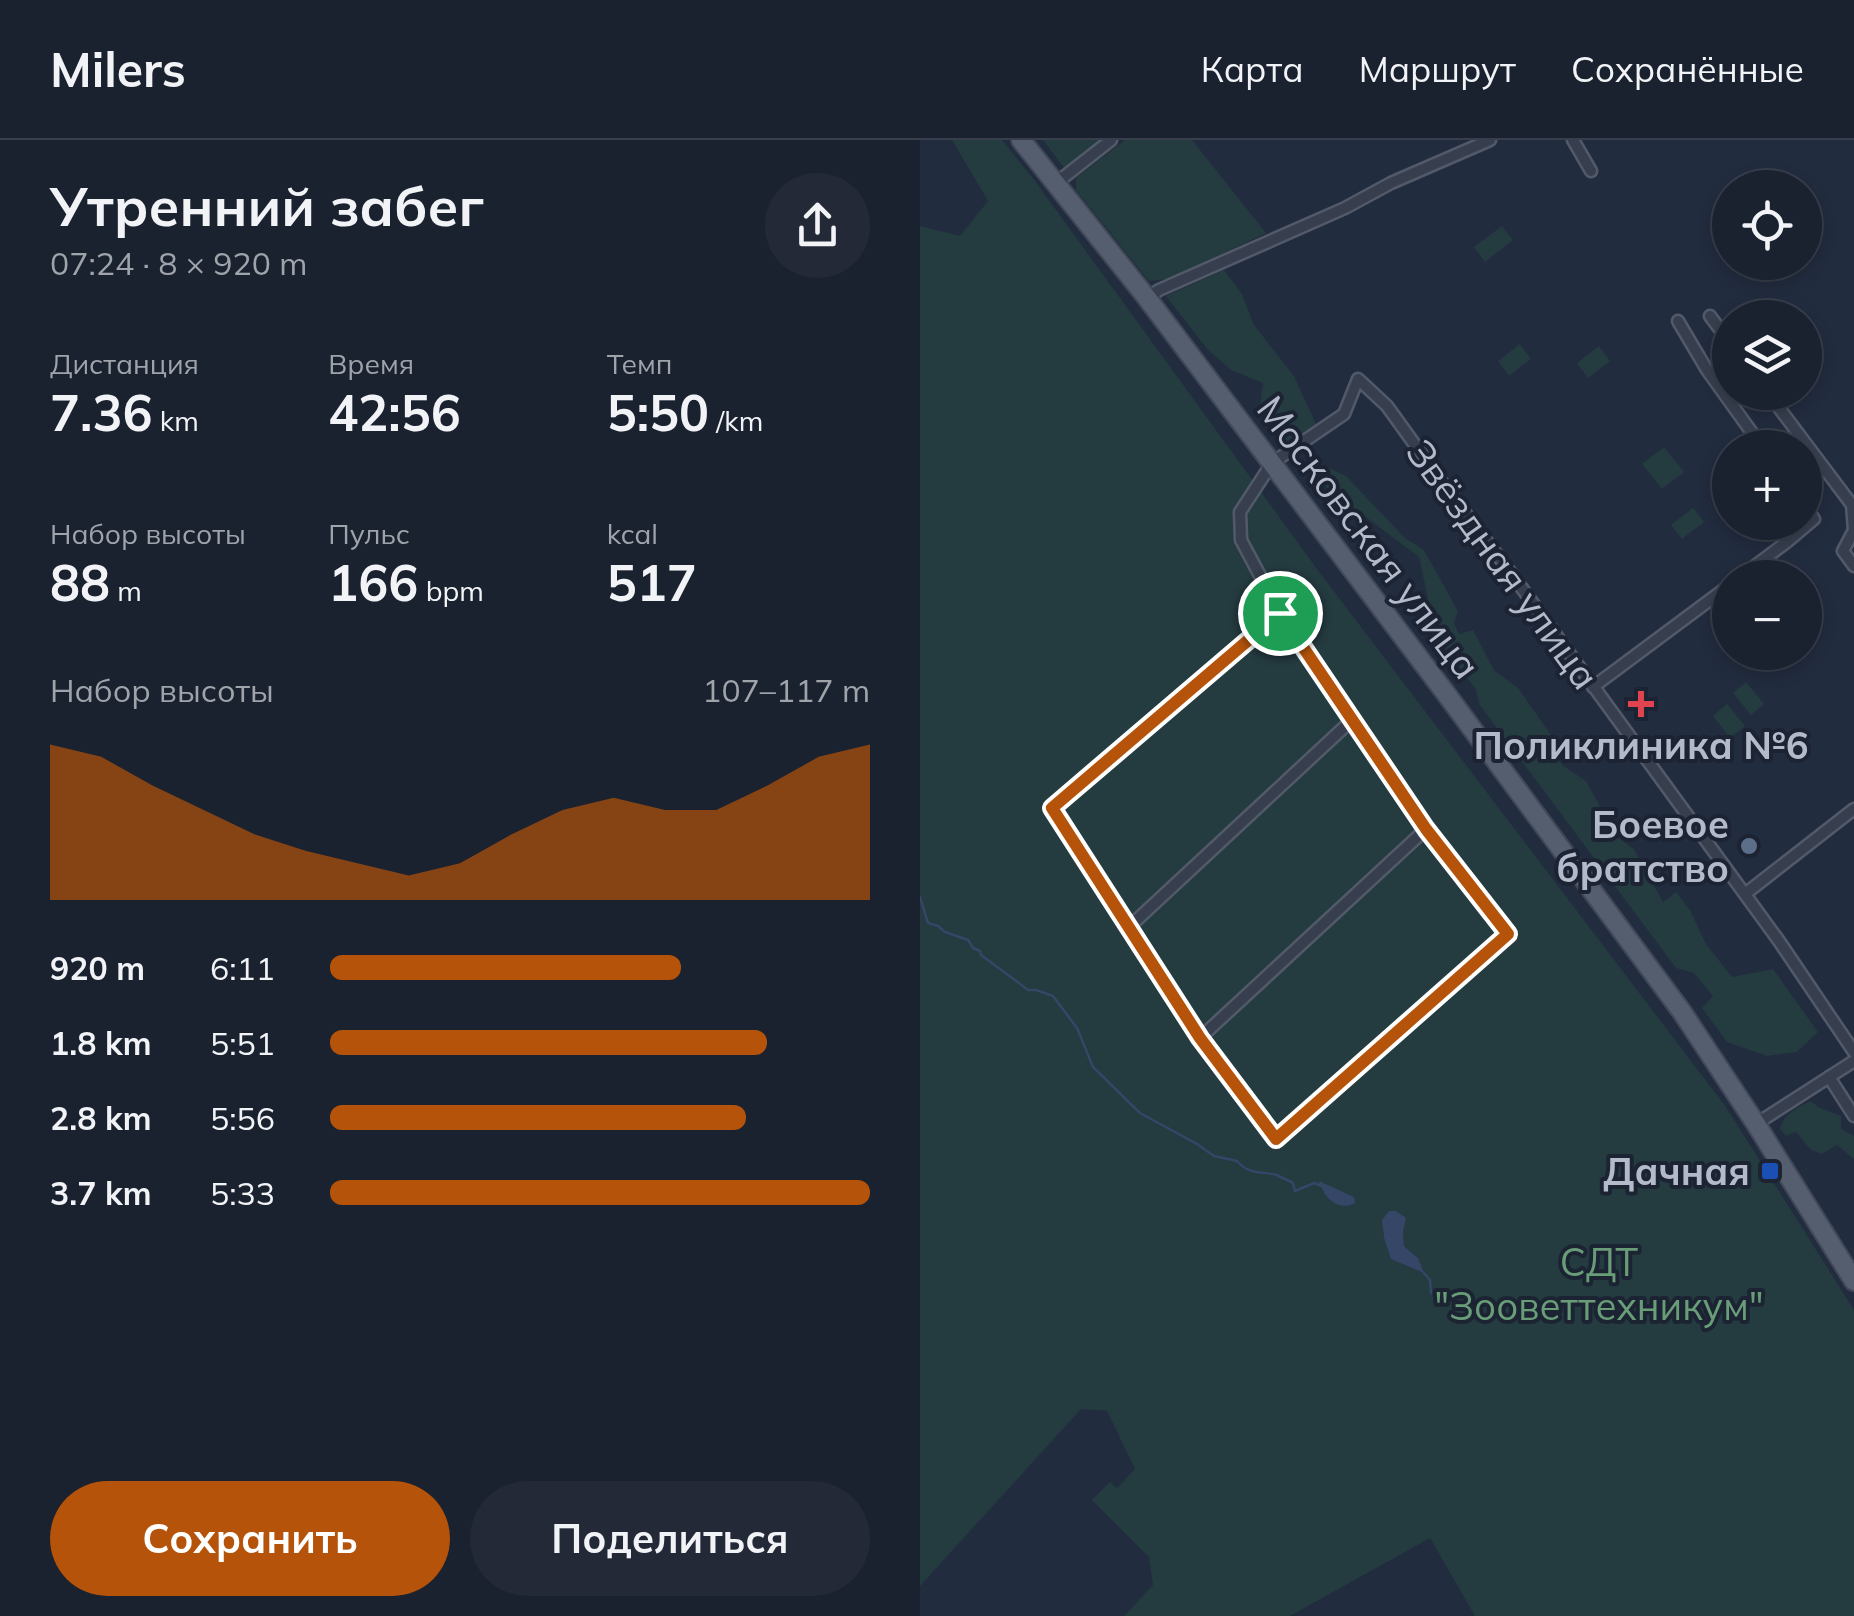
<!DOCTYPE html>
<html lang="ru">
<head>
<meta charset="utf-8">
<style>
  :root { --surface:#1a212f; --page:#232937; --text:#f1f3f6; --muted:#9fa3aa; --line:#383e4b; --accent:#b45309 }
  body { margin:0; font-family:Mulish,sans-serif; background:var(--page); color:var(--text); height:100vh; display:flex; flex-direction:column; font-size:38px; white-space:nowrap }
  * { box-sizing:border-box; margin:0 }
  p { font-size:32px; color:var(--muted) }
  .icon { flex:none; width:55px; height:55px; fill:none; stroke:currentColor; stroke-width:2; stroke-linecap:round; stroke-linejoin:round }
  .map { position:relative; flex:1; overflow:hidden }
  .panel { display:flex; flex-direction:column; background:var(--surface); width:920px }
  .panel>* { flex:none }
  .controls { position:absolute; left:792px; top:30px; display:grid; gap:20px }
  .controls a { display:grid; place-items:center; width:110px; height:110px; border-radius:50%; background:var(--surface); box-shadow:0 5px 15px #0003,0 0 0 2px var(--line); font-size:50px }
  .pin { position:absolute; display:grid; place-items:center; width:85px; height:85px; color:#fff; margin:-42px; border:5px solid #fff; border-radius:50%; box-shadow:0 2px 10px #0007 }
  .round { display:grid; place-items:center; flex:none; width:105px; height:105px; border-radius:52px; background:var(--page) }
  .head { display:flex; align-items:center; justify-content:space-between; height:170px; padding:0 50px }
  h1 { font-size:55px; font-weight:700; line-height:75px }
  .metrics { display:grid; grid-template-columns:repeat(3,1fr); gap:15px; height:170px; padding:10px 50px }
  .metrics div { display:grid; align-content:center }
  .metrics b { font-size:50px; font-weight:700 }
  .metrics small { font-size:28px; font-weight:400 }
  .metrics p { font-size:28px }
  .chart { height:280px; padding:20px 50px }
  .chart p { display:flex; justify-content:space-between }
  .chart svg { width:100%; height:180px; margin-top:10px; fill:var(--accent); opacity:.7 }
  .primary-button { display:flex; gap:20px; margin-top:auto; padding:20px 50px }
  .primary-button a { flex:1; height:115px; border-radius:60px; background:var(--accent); color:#fff; font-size:40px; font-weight:700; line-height:115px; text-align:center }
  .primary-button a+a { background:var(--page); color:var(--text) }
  ul { padding:0 50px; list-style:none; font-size:32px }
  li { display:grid; grid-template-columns:160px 120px 1fr; align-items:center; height:75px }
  li i { height:25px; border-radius:12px; background:var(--accent) }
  header { display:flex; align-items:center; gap:60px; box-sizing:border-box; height:140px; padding:0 50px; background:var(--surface); border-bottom:2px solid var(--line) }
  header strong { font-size:48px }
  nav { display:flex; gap:55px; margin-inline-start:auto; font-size:35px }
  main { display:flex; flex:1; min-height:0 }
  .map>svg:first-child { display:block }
  .green { fill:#243b40; fill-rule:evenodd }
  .water { fill:#354667 }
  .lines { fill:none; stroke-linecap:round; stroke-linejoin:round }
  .stream { stroke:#354667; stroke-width:2.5 }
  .minor-casing { stroke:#525a6a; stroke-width:15 }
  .primary-casing { stroke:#404858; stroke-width:22 }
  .minor { stroke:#373f4f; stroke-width:10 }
  .primary { stroke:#545e6f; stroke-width:18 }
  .route-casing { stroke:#fff; stroke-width:20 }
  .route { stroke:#b45309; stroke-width:12 }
  .health-dot { fill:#e0444e; stroke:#1c2434; stroke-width:4 }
  .service-dot { fill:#5c6f8a; stroke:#1c2434; stroke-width:4 }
  .transit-dot { fill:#1a4fb4; stroke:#1c2434; stroke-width:4 }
  .labels { text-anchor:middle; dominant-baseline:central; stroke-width:8; stroke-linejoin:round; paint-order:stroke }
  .street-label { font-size:38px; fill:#b3baca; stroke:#1c2434 }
  .poi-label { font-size:38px; font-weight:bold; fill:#b3baca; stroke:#1c2434; text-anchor:end }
  .park-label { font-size:38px; fill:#689d78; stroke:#1c2434 }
</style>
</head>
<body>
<header>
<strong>Milers</strong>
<nav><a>Карта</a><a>Маршрут</a><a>Сохранённые</a></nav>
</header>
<main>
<section class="panel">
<div class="head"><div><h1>Утренний забег</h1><p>07:24 · 8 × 920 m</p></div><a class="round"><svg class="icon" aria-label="share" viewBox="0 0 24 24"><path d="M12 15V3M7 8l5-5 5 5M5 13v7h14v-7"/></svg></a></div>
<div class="metrics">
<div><p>Дистанция</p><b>7.36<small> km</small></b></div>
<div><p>Время</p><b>42:56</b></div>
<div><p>Темп</p><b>5:50<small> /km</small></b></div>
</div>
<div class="metrics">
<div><p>Набор высоты</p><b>88<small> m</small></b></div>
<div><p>Пульс</p><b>166<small> bpm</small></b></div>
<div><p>kcal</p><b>517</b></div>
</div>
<div class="chart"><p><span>Набор высоты</span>107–117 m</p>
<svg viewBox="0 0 160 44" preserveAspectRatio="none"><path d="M0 44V6L10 9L20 16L30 22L40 28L50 32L60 35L70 38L80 35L90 28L100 22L110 19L120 22L130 22L140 16L150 9L160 6V44z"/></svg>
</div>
<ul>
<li><b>920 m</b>6:11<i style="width:65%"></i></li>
<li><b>1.8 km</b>5:51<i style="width:81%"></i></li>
<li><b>2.8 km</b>5:56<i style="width:77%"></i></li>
<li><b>3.7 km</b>5:33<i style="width:100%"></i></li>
</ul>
<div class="primary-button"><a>Сохранить</a><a>Поделиться</a></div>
</section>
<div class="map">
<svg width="934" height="1476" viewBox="0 0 934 1476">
  <rect width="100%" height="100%" fill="#222c3f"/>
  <g class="green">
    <path d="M32,0H82L115,41L400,433L806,967L934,1170V1476H555L510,1398L370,1476H204L233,1445L229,1417L172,1360L190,1342L197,1348L215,1329L187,1271L161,1269L0,1446V86L40,96L68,61ZM469,1071L486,1078L483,1092L484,1106L498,1118L503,1132L471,1118C465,1102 458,1087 469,1071Z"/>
    <path d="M123,0H180L144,28Z"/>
    <path d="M205,0H272L346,93L252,138L229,141L156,50V38Z"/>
    <path d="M582,86L593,100L565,122L554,107Z"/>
    <path d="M304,130L322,154L334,185L374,236L396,284L365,307L339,274L343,243L311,230L288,210L246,156Z"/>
    <path d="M600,204L611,219L589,236L578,221Z"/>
    <path d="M679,206L690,221L668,238L657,223Z"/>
    <path d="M744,307L764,332L742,349L722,324Z"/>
    <path d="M403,325L426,336L485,398L504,410L538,471L534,483L539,494L553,490L574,530L598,548L633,598V613L642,625L666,641L697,697L714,709L743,762L756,752L770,770L786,804L812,837L853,829L898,892L877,912L847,916L807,902L782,868L793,856L774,833L756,828L559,564L556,550L515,492L499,417L394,338Z"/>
    <path d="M773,368L784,382L762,399L751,385Z"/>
    <path d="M826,542L844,564L831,575L813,553Z"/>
    <path d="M807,564L825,586L810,598L793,576Z"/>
    <path d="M890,961L900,968L921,976V989L934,996V1019L917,1005L902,1014L891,1010L876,992L866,996L860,989C864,973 876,969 890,961Z"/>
  </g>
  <g class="water">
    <path d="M399,1041L434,1057L435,1063C418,1072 404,1058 399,1041Z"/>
    <path d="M469,1071H476L486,1078L483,1092L484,1106L498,1118L504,1133L471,1119L464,1098L462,1080Z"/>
  </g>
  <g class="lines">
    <g class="stream">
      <path d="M0,757L8,783L18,786L25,792L48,800L53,808L60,811L61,815C77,827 93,838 108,850H116L133,856L157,888L173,927L220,973L277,1004L294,1016L317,1021C329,1035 341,1031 357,1035C358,1036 372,1042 373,1043L375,1051L394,1043L402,1046"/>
      <path d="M503,1132L510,1140L511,1153"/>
    </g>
    <defs>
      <g id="minor">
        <path d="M653,0L671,31"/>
        <path d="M135,44L191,0"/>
        <path d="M227,158L239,150L425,68L471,43L570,0"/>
        <path d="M790,176L810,203"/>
        <path d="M758,181L787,230L843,308"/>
        <path d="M847,252L932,365L934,390L923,411L934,426"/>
        <path d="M819,438L868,401L894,379L885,366"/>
        <path d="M360,473L132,668L280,898L356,999L588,794L506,689L360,473L321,400L320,372L352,323L424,274L438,239L467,266L526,348L585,425L859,801L934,912"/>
        <path d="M673,547L810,445"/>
        <path d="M825,754L934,669"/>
        <path d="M207,789L433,579"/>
        <path d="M280,898L506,689"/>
        <path d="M909,937L934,976"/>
        <path d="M836,984L934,921"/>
      </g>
      <path id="primary" d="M101,0L227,158L530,559L762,872L836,984L934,1141"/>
    </defs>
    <use href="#minor" class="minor-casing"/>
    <use href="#primary" class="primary-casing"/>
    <use href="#minor" class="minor"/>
    <use href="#primary" class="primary"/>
  </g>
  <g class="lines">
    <defs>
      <path id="route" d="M360,473L506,689L588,794L356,999L280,898L132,668Z"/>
    </defs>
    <use href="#route" class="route-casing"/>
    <use href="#route" class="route"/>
  </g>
  <path class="health-dot" d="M716 549h10v10h10v10h-10v10h-10v-10h-10v-10h10z"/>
  <circle class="service-dot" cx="829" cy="706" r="10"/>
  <rect class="transit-dot" x="840" y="1021" width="20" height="20" rx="5"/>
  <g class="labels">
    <g class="street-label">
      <text transform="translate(449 397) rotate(53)">Московская улица</text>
      <text transform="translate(583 424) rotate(54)">Звёздная улица</text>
    </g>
    <g class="poi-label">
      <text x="721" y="605" text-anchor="middle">Поликлиника №6</text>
      <text x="809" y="684">Боевое<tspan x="809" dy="44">братство</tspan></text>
      <text x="830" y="1031">Дачная</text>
    </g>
    <g class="park-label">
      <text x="679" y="1122">СДТ<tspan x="679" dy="44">"Зооветтехникум"</tspan></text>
    </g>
  </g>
</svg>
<div class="controls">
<a><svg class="icon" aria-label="locate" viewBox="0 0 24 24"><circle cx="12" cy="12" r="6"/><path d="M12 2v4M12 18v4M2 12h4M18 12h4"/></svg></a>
<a><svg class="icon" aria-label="layers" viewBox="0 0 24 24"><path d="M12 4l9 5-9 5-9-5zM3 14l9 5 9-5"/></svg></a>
<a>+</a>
<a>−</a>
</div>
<div class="pin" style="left:360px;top:473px;background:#1e9e55"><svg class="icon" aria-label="arrive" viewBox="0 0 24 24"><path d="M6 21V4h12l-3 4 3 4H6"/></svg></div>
</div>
</main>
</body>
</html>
